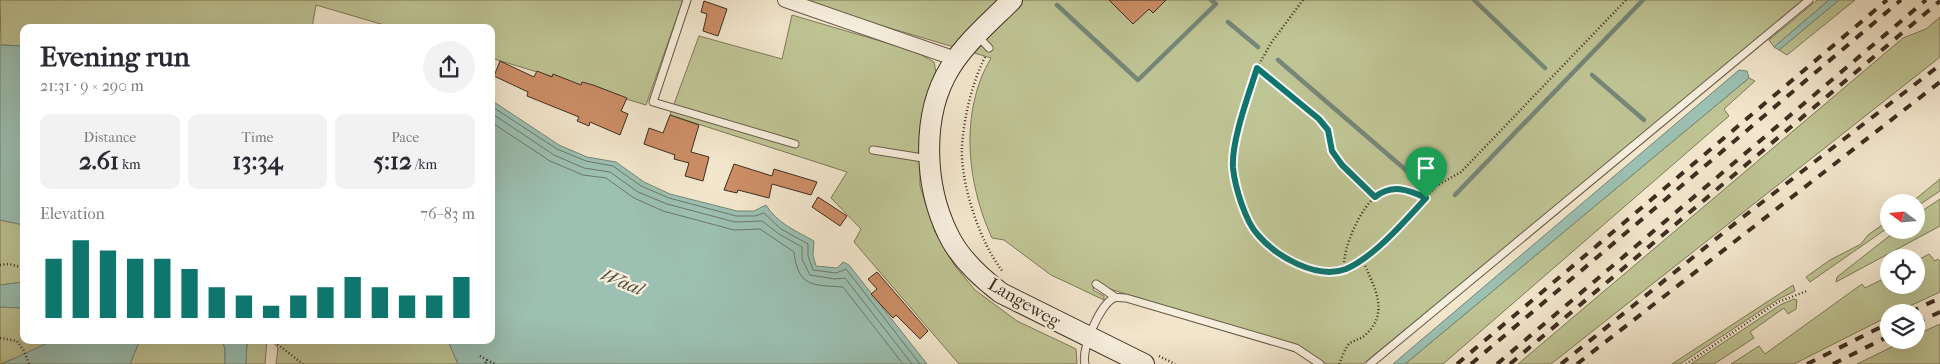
<!DOCTYPE html>
<html lang="en">
<head>
<meta charset="utf-8">
<style>
  :root { --surface:#fff; --page:#f2f2f3; --text:#2b2b33; --muted:#7c7c81; --accent:#0f766e }
  body { margin:0; font-family:"IM FELL French Canon",serif; background:var(--page); color:var(--text); height:100vh; display:flex; flex-direction:column; font-size:19px; white-space:nowrap }
  * { box-sizing:border-box; margin:0 }
  p { font-size:16px; color:var(--muted) }
  .icon { flex:none; width:28px; height:28px; fill:none; stroke:currentColor; stroke-width:2; stroke-linecap:round; stroke-linejoin:round }
  .map { position:relative; flex:1; overflow:hidden }
  .details { position:absolute; left:20px; top:24px; width:475px; height:320px; display:flex; flex-direction:column; background:var(--surface); border-radius:10px; box-shadow:0 5px 20px #0002 }
  .details>* { flex:none }
  .needle { width:32px; rotate:286deg }
  .controls { position:absolute; left:1880px; top:194px; display:grid; gap:10px }
  .controls a { display:grid; place-items:center; width:45px; height:45px; border-radius:50%; background:var(--surface); box-shadow:0 5px 20px #0002; font-size:25px }
  .pin { position:absolute; display:grid; place-items:center; width:42px; height:42px; color:#fff; margin:-51px -21px; border-radius:50% 50% 50% 0; rotate:-45deg; box-shadow:0 0 5px #0007 }
  .pin .icon { rotate:45deg }
  .round { display:grid; place-items:center; flex:none; width:52px; height:52px; border-radius:26px; background:var(--page) }
  .headline { display:flex; align-items:center; justify-content:space-between; height:85px; padding:0 20px }
  h1 { font-size:28px; font-weight:800; line-height:38px }
  .stats { display:grid; grid-template-columns:repeat(3,1fr); gap:8px; height:85px; padding:5px 20px }
  .stats div { display:grid; align-content:center; border-radius:10px; background:var(--page); text-align:center }
  .stats b { font-size:25px; font-weight:800 }
  .stats small { font-size:14px; font-weight:400 }
  .stats p { font-size:14px }
  .chart { height:140px; padding:10px 20px }
  .chart p { display:flex; justify-content:space-between }
  .chart svg { width:100%; height:90px; margin-top:5px; stroke:var(--accent); stroke-width:6 }
  .map>svg:first-child { display:block }
  .green { fill:#bfc494; stroke:#7e795a }
  .water { fill:#9cc0b2; stroke:#768678 }
  .lines { fill:none; stroke-linecap:round; stroke-linejoin:round }
  .shore { stroke:#6d7769; stroke-width:1 }
  .stream { stroke:#768678; stroke-width:4.5 }
  .building { fill:#cd8e67; stroke:#3e2e20 }
  .service-casing { stroke:#6b5c4b; stroke-width:9 }
  .minor-casing { stroke:#6b5c4b; stroke-width:16 }
  .secondary-casing { stroke:#3e2e20; stroke-width:22 }
  .path { stroke:#3e2e20; stroke-width:2.5; stroke-dasharray:1 2.5; stroke-linecap:butt }
  .service { stroke:#f7efde; stroke-width:7 }
  .minor { stroke:#f7efde; stroke-width:14 }
  .secondary { stroke:#f7efde; stroke-width:20 }
  .rail { stroke:#3e2e20; stroke-width:4; stroke-dasharray:9 9; stroke-linecap:butt }
  .route-casing { stroke:#fff; stroke-width:10 }
  .route { stroke:#0f766e; stroke-width:6 }
  .labels { text-anchor:middle; dominant-baseline:central; stroke-width:4.5; stroke-linejoin:round; paint-order:stroke }
  .street-label { font-size:18px; fill:#3e2e20; stroke:#f7efde }
  .water-label { font-size:19px; font-style:italic; fill:#565244; stroke:#f7efde }
</style>
</head>
<body>
<div class="map">
<svg width="1940" height="364" viewBox="0 0 1940 364">
  <rect width="100%" height="100%" fill="#f2e6cc"/>
  <filter id="stains"><feTurbulence type="fractalNoise" baseFrequency=".004" numOctaves="4"/><feColorMatrix values="0 0 0 0 .2 0 0 0 0 .09 0 0 0 0 .02 0 0 0 .5 -.17"/></filter>
  <radialGradient id="worn" r=".72"><stop offset=".6" stop-color="#630" stop-opacity="0"/><stop offset="1" stop-color="#630" stop-opacity=".3"/></radialGradient>
  <g class="green">
    <path d="M0,0H683L646,105L491,58V28L391,27L316,5L312,27L24,28V46L1,45Z"/>
    <path d="M795,0H1807L1363,364H1328L1181,311L1113,290L1096,282L1093,290L1104,296V300L1051,275L1004,240L992,238C967,184 959,112 991,58Z"/>
    <path d="M1817,0H1829L1774,47L1769,40Z"/>
    <path d="M1839,0H1855L1787,55L1779,50Z"/>
    <path d="M792,15L914,51L934,62L936,72L920,140V186L935,232L955,266L975,290L1017,321L1076,349L1077,364H959L854,242L861,229L831,198L847,172L670,115L699,36L782,59Z"/>
    <path d="M1940,17V57L1551,364H1518L1903,38L1926,29Z"/>
    <path d="M1749,78L1755,81L1724,109L1729,116L1443,364H1405Z"/>
    <path d="M1940,179V191L1916,207V202H1912Z"/>
    <path d="M1940,199V226L1836,282L1837,277L1897,230H1916V215Z"/>
    <path d="M0,220L24,225V282L0,285Z"/>
    <path d="M1889,220V227L1810,282L1806,277L1830,260L1861,244L1868,235Z"/>
    <path d="M1929,254L1935,261L1938,259L1940,261V292L1897,312H1889V316L1794,364H1731L1759,346L1765,354L1862,284L1865,288L1889,276V285H1916V261Z"/>
    <path d="M1793,285L1795,291L1777,300L1680,364H1672Z"/>
    <path d="M1794,299L1797,300L1796,309L1788,314L1784,308L1750,332L1754,338L1714,364H1691L1780,305Z"/>
    <path d="M0,307L24,308V340H54L36,350L0,364Z"/>
    <path d="M1940,324V364H1857L1906,340H1916V335Z"/>
    <path d="M140,340H221L225,348V364H130Z"/>
    <path d="M247,340H267L265,364H246Z"/>
    <path d="M271,340H441L449,343L458,364H276L278,348Z"/>
  </g>
  <g class="water">
    <path d="M1829,0H1839L1779,50L1774,47Z"/>
    <path d="M0,45L24,46V225L0,220Z"/>
    <path d="M1739,70L1747,71L1749,78L1405,364H1393Z"/>
    <path d="M491,100L559,145L587,157L616,162L644,182L670,194L737,211H754L766,205C777,223 796,231 814,241L813,255L816,266L837,268L843,262L849,265L927,364H458L449,343L441,340H491Z"/>
    <path d="M24,282V308L0,307V285Z"/>
    <path d="M54,340H140L130,364H2Z"/>
    <path d="M221,340H247L246,364H225V348Z"/>
  </g>
  <g class="lines">
    <g class="shore">
      <path d="M491,106L557,149L586,161L613,166L641,186L669,198L736,216H755L764,213L781,229L808,244V256L813,270L836,273L846,269L920,364"/>
      <path d="M491,113L554,155L584,168L610,172L638,192L667,204L735,222L762,221L779,234L802,247V259L810,275L835,279L845,278L912,364"/>
      <path d="M491,122L550,161L583,175L606,178L634,198L663,211L734,230L760,229L794,252C798,287 812,285 843,287L903,364"/>
    </g>
    <g class="stream">
      <path d="M1474,0L1545,68"/>
      <path d="M1057,5L1138,80L1216,4L1211,0"/>
      <path d="M1228,22L1258,47"/>
      <path d="M1278,60L1421,183"/>
      <path d="M1592,75L1644,120"/>
      <path d="M1455,195L1643,0"/>
    </g>
  </g>
  <g class="building">
    <path d="M1109,0H1166L1153,13L1149,9L1133,24Z"/>
    <path d="M704,1L727,9L718,36L703,31L707,14L701,12Z"/>
    <path d="M500,61L534,77L537,71L552,77L553,74L581,85L582,82L593,85L627,98L621,111L628,114L620,135L590,122L589,126L577,121L579,117L527,96L528,92L494,76Z"/>
    <path d="M670,115L699,125L691,152L709,157L703,181L685,176L689,163L674,159L675,155L644,144L649,128L663,133Z"/>
    <path d="M734,164L772,176L774,169L817,182L811,195L772,184L769,198L738,190L737,193L724,190Z"/>
    <path d="M818,197L847,216L840,226L812,207Z"/>
    <path d="M877,272L928,331L920,339L896,315L893,318L871,294L877,289L868,279Z"/>
  </g>
  <g class="lines">
    <defs>
      <g id="service">
        <path d="M687,0L653,102L795,144"/>
        <path d="M977,35L989,48"/>
        <path d="M873,150L929,159"/>
        <path d="M1096,284L1115,297"/>
        <path d="M1085,364C1081,349 1100,304 1114,298C1117,297 1122,298 1126,298L1296,348L1320,364"/>
        <path d="M1370,364L1809,0"/>
      </g>
      <path id="minor" d="M785,0L956,59"/>
      <path id="secondary" d="M1012,0C991,21 966,42 950,68C921,115 924,185 948,234C959,258 980,277 1001,293L1144,364"/>
    </defs>
    <use href="#service" class="service-casing"/>
    <use href="#minor" class="minor-casing"/>
    <use href="#secondary" class="secondary-casing"/>
    <g class="path">
      <path d="M1303,0L1271,43L1257,68L1241,119L1233,167L1240,200L1258,235L1282,255L1311,269L1326,272L1344,269L1363,261L1414,211L1436,186L1461,172L1626,0"/>
      <path d="M985,57C972,83 964,117 962,146C960,183 980,243 1003,272"/>
      <path d="M1257,68L1319,119L1328,130L1332,151L1342,165L1375,197"/>
      <path d="M0,265L9,264L24,268"/>
      <path d="M1344,269C1342,248 1363,199 1385,190C1397,185 1415,193 1425,198"/>
      <path d="M0,338L17,341L24,351L29,364"/>
      <path d="M272,340L303,364"/>
      <path d="M480,356L487,360L485,364"/>
      <path d="M1159,356L1175,364"/>
      <path d="M487,360L495,364"/>
      <path d="M1339,364C1342,358 1345,347 1350,343C1355,340 1360,339 1364,336C1391,313 1374,287 1363,261"/>
      <path d="M1686,364L1778,302L1807,291"/>
    </g>
    <use href="#service" class="service"/>
    <use href="#minor" class="minor"/>
    <use href="#secondary" class="secondary"/>
    <g class="rail">
      <path d="M1910,312L1940,298"/>
      <path d="M1916,323L1940,312"/>
      <path d="M1457,364L1887,0"/>
      <path d="M1471,364L1901,0"/>
      <path d="M1497,364L1926,0"/>
      <path d="M1510,364L1940,1"/>
      <path d="M1561,364L1743,217L1940,65"/>
      <path d="M1577,364L1940,82"/>
      <path d="M1807,364L1889,323"/>
      <path d="M1833,364L1889,336"/>
    </g>
  </g>
  <g class="lines">
    <defs>
      <path id="route" d="M1257,68L1319,119L1328,130L1332,151L1342,165L1375,197C1392,184 1407,189 1426,198C1405,221 1374,257 1346,269C1317,280 1277,257 1258,235C1245,221 1235,187 1233,168C1231,141 1249,94 1257,68Z"/>
    </defs>
    <use href="#route" class="route-casing"/>
    <use href="#route" class="route"/>
  </g>
  <g class="labels">
    <g class="street-label">
      <text transform="translate(1024 303) rotate(30)">Langeweg</text>
    </g>
    <g class="water-label">
      <text transform="translate(622 282) rotate(22)">Waal</text>
    </g>
  </g>
  <rect width="100%" height="100%" filter="url(#stains)"/>
  <rect width="100%" height="100%" fill="url(#worn)"/>
</svg>
<div class="controls">
<a><svg class="needle" viewBox="-14 -14 28 28"><path d="M0-13l5 13h-10z" fill="#e53935"/><path d="M0 13l5-13h-10z" fill="#7c7c81"/></svg></a>
<a><svg class="icon" aria-label="locate" viewBox="0 0 24 24"><circle cx="12" cy="12" r="6"/><path d="M12 2v4M12 18v4M2 12h4M18 12h4"/></svg></a>
<a><svg class="icon" aria-label="layers" viewBox="0 0 24 24"><path d="M12 4l9 5-9 5-9-5zM3 14l9 5 9-5"/></svg></a>
</div>
<div class="pin" style="left:1426px;top:198px;background:#1e9e55"><svg class="icon" aria-label="arrive" viewBox="0 0 24 24"><path d="M6 21V4h12l-3 4 3 4H6"/></svg></div>
<section class="details">
<div class="headline"><div><h1>Evening run</h1><p>21:31 · 9 × 290 m</p></div><a class="round"><svg class="icon" aria-label="share" viewBox="0 0 24 24"><path d="M12 15V3M7 8l5-5 5 5M5 13v7h14v-7"/></svg></a></div>
<div class="stats">
<div><p>Distance</p><b>2.61<small> km</small></b></div>
<div><p>Time</p><b>13:34</b></div>
<div><p>Pace</p><b>5:12<small> /km</small></b></div>
</div>
<div class="chart"><p><span>Elevation</span>76–83 m</p>
<svg viewBox="0 0 160 44" preserveAspectRatio="none"><path d="M5 44V15M15 44V6M25 44V11M35 44V15M45 44V15M55 44V20M65 44V29M75 44V33M85 44V38M95 44V33M105 44V29M115 44V24M125 44V29M135 44V33M145 44V33M155 44V24"/></svg>
</div>
</section>
</div>
</body>
</html>
